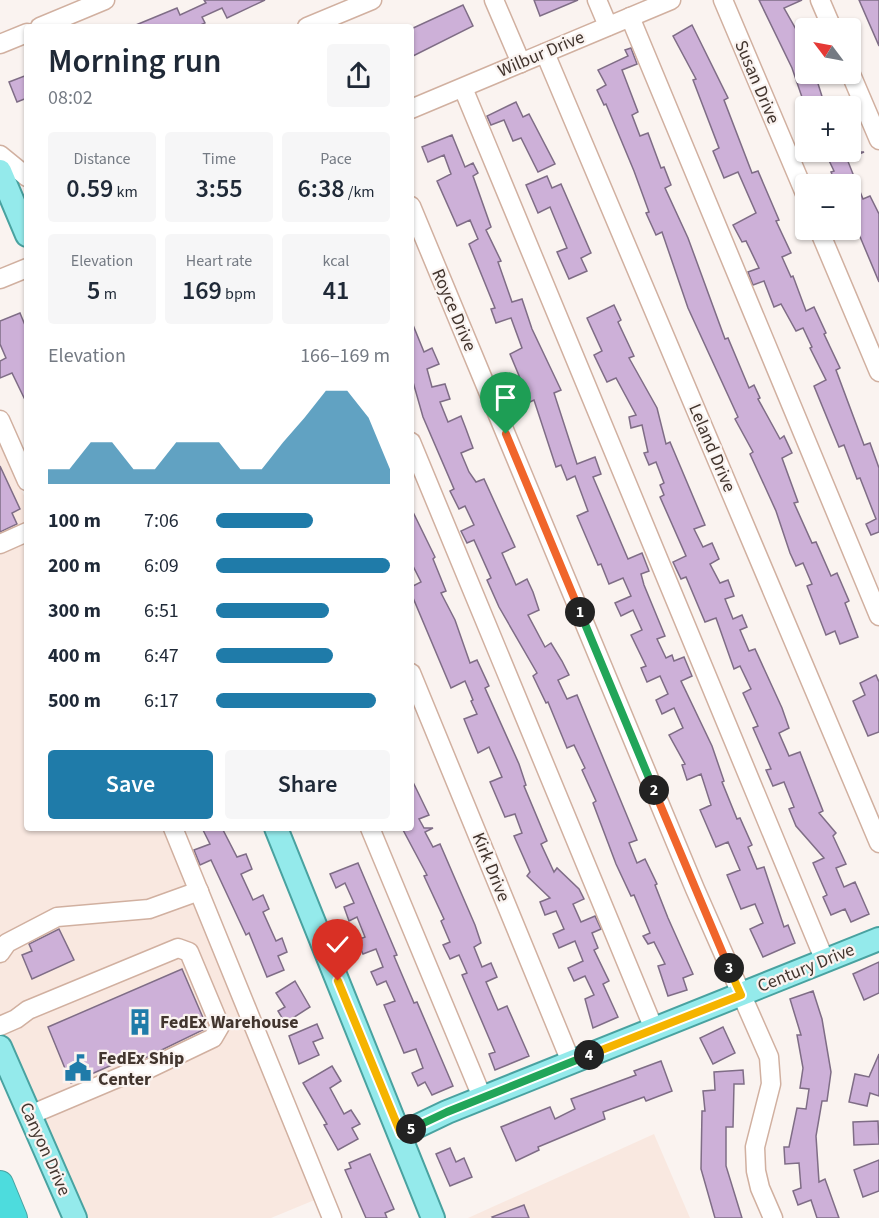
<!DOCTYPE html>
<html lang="en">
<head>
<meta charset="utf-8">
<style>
  :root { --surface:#fff; --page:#f6f6f7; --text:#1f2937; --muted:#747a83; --accent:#1f7ba9 }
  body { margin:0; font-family:"Source Sans 3",sans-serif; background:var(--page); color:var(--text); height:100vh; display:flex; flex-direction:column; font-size:22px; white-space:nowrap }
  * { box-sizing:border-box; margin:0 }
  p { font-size:20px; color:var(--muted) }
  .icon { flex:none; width:33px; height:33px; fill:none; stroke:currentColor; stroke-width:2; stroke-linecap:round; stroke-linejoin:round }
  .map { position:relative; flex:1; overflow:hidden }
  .panel { position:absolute; left:24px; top:24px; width:390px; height:807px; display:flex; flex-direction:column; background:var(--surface); border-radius:6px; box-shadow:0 2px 4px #0004 }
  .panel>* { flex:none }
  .needle { width:39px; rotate:302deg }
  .fabs { position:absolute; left:795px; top:18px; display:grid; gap:12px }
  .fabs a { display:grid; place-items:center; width:66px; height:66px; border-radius:6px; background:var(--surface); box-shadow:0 2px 4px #0004; font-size:30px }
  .pin { position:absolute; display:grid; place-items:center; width:51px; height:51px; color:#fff; margin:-62px -26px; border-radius:50% 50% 50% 0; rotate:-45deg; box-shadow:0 0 6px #0007 }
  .pin .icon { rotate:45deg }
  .km { position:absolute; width:30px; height:30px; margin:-15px; border-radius:50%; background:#222; color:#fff; font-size:16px; line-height:30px; text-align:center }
  .round { display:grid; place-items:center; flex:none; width:63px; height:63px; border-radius:6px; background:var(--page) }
  .overview { display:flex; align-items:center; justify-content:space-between; height:102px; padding:0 24px }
  h1 { font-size:33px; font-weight:600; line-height:45px }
  .figures { display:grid; grid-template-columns:repeat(3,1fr); gap:9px; height:102px; padding:6px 24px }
  .figures div { display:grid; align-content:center; border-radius:6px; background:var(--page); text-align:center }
  .figures b { font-size:26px; font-weight:600 }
  .figures small { font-size:16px; font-weight:400 }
  .figures p { font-size:16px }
  .chart { height:168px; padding:12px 24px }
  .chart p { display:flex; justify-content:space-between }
  .chart svg { width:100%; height:108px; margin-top:6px; fill:var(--accent); opacity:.7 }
  .cta { display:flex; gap:12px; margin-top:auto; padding:12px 24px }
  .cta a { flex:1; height:69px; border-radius:6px; background:var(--accent); color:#fff; font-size:24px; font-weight:600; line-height:69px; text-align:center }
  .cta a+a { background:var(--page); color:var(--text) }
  ul { padding:0 24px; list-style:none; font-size:20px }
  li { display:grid; grid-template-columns:96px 72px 1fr; align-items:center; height:45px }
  li i { height:15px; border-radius:8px; background:var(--accent) }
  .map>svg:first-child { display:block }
  .built { fill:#f9e8e0 }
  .building { fill:#cdb0d8; stroke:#7f6d86; stroke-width:1.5 }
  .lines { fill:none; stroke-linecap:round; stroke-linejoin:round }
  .minor-casing { stroke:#d1b0a0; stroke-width:21 }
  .major-casing { stroke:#49a2a0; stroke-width:26 }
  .highway-casing { stroke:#49a2a0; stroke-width:28 }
  .minor { stroke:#fff; stroke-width:18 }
  .major { stroke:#94eaeb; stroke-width:22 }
  .highway { stroke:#4ddcdd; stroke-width:26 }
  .split-1-casing { stroke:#fff; stroke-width:12 }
  .split-2-casing { stroke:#fff; stroke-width:12 }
  .split-3-casing { stroke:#fff; stroke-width:12 }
  .split-4-casing { stroke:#fff; stroke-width:12 }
  .split-5-casing { stroke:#fff; stroke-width:12 }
  .split-6-casing { stroke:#fff; stroke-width:12 }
  .split-1 { stroke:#f0652b; stroke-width:8 }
  .split-2 { stroke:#22a559; stroke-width:8 }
  .split-3 { stroke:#f0652b; stroke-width:8 }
  .split-4 { stroke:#f5b400; stroke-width:8 }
  .split-5 { stroke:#22a559; stroke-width:8 }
  .split-6 { stroke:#f5b400; stroke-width:8 }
  .labels { text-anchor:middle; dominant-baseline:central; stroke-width:4.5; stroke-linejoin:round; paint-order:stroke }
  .street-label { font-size:18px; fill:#42352e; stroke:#faf3f0 }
  .poi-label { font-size:18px; font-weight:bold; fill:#42352e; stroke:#faf3f0; text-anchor:start }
</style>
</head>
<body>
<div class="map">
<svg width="879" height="1218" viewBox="0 0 879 1218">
  <rect width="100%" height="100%" fill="#faf3f0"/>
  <g class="built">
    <path d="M0,437L27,503V828H162L317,1199L271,1218H83L0,1020Z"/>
    <path d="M654,1134L690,1218H468Z"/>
  </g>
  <g class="building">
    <path d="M204,0H265L227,18L222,8L202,17L205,23L196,27H131L177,8L180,15L206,3Z"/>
    <path d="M534,0H578L540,16Z"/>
    <path d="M759,0H802L784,8L806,47V77L815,74L825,106H805L792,68Z"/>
    <path d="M859,0H879V46Z"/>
    <path d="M463,5L473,26L411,57V29Z"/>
    <path d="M692,25L728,98L724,100L752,173L758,171L779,220L776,221L791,253L782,257L791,277L793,276L806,311L814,307L826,333L824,334L840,368L836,370L864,445L870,443L879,468V532L871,535L866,524L876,519L860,478L857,479L844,445L839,447L814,386L826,380L810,348L812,347L803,328L796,331L781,304L774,307L764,281L753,285L748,272L759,268L746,241L742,242L733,225L756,213L738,172L724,178L713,151L719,148L693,80L696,79L673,36Z"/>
    <path d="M631,48L637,64L622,70L638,112L632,115L640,136L648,133L661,168L664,167L671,185L665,188L688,238L725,339L728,338L749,388L754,385L760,398L758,399L780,439L784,436L792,453L782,458L798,502L794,503L812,543L816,542L831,576L837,573L849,601L845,603L858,637L840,644L835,631L826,635L807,586L812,584L803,563L796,566L790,553L776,511L750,454L753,452L735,419L738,417L688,308L662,232L656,235L646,213L649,212L634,171L606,104L604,105L597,90L606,85L598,70L628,56L625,50Z"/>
    <path d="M27,75V98L17,102L9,82Z"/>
    <path d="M516,102L523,117L529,114L555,164L538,172L521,138L513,141L504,120L491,125L487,116Z"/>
    <path d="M452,135L465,167L473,163L478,173L473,176L491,227L486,230L501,261L498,262L512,302L522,299L532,329L561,390L554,393L577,464L595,457L601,474L593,477L628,559L642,553L649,571L641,574L644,585L665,636L657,639L666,658L672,655L674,661L684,657L692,676L681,681L712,746L724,781L722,782L737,819L740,818L752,845L748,847L757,869L764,867L784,927L788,925L795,943L763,957L750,929L763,923L755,904L741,909L727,875L740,870L728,842L716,847L700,810L711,805L701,774L687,780L682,765L685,764L669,735L683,728L674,708L662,714L656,700L668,694L660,676L647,682L641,668L646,666L631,635L642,630L633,610L621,616L615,603L631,596L623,578L609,584L601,564L598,565L577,516L588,511L575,476L567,480L561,465L556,467L534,400L530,402L510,354L522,348L511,318L496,323L491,309L495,308L469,244L478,239L470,220L457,226L437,181L451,174L444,155L428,162L422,147Z"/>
    <path d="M825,152H864L847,159L863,199L870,196L879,214V282L853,220L860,217L850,196V184H836L831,172L834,171Z"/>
    <path d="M547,176L552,188L561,184L591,253L581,258L587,271L569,279L557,252L567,248L550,207L538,213L526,185Z"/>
    <path d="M614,305L621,320L618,322L634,356L629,358L657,408L666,444L670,442L705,525L694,529L703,547L712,543L719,559L710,564L720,583L728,580L734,596L725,599L733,619L742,615L747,627L740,630L749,651L755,649L782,708L789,728L779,733L789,756L800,752L823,811L819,813L836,833L833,836L846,864L836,868L844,887L855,882L869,914L851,922L845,909L831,915L823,897L827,895L813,863L824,858L796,826L789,809L794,807L784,782L773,786L766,770L771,769L753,728L758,726L743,693L751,689L740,666L734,669L716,618L705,622L686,577L681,579L673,562L686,556L660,497L664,495L660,485L664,483L656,462L649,465L644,453L648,452L642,425L631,428L629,417L636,415L616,378L607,382L594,355L602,351L587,318Z"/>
    <path d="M20,313L27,330V404L12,373L0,378V361L6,358L0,344V321Z"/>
    <path d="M411,320L424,352L432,348L439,364L427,369L432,387L445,384L450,399L440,402L448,422L461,416L466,429L473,448L461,453L469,472L476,482L484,479L515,547L502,553L516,585L527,579L533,592L539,610L528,615L545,647L551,643L562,661L569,675L558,680L567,699L577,695L637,840L629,843L637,863L645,859L657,884L655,885L668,918L693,974L683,978L687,990L668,996L658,966L665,964L654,942L648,944L643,936L650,933L634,895L631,896L616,864L593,803L596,801L582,770L585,768L574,745L567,748L548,702L546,703L533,676L537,673L499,607L487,580L491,578L474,540L467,543L461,531L474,525L465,506L459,509L450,491L454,489L423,417L411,375Z"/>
    <path d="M0,466L20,509L12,513L17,524L0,532Z"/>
    <path d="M411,508L435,557L433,559L446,591L441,593L455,620L470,663L477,660L489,686L485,688L519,764L526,785L524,786L547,841L541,844L554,872L557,868L579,889L584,899L573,904L581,922L595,916L601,929L592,933L598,948L594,950L609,981L603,984L618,1017L593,1028L585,999L594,995L585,976L574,981L568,968L583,961L575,941L559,948L553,934L564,929L556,911L545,915L540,902L550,898L527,876L530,872L514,836L522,833L515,814L505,817L490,782L502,777L489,747L478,753L464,719L477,714L471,701L473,700L465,681L451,688L411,593V587L421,582L411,562Z"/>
    <path d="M876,675L879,682V732L868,736L853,701L865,695L860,683Z"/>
    <path d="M411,778L429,815L419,819L424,828H433L425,832L433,847L440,844L475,925L481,943L474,947L482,967L491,963L497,977L486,982L498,1010L507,1006L529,1056L495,1070L489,1054L495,1052L462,975L467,973L459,955L450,959L443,945L450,942L441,921L444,919L424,876L427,875L402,828H411Z"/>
    <path d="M202,828H222L237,857L246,854L252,869L241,874L253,900L263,895L269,909L263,912L276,941L282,938L287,952L278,956L284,970L267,977L249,933L246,935L211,860L200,865L194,850L210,844Z"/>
    <path d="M358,863L397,955L394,956L414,1003L417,1002L453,1086L432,1095L425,1082L418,1086L412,1073L423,1068L416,1049L404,1053L384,1005L395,1001L386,981L377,985L371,972L383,967L376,949L363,954L357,940L365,937L357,917L349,921L344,907L354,903L345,883L336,888L330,874Z"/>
    <path d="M59,929L74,960L32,979L22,955L32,951L29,944Z"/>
    <path d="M879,962V993L864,1000L853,974Z"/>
    <path d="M182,969L207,1027L205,1029L141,1060L137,1054L71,1083L48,1027Z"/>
    <path d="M295,981L310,1007L285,1023L278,1011L285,1007L276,993Z"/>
    <path d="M813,991L822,1019L831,1072L827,1101H822L816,1136L819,1182L825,1179L839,1218H817L811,1200L798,1205L793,1191L801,1188L799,1163L785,1164L784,1147H789L797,1108L806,1109L809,1089L800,1088L803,1068L797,1035H801L790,999Z"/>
    <path d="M317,1024L323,1038L313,1042L319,1055L299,1064L289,1036Z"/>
    <path d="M723,1027L735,1053L713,1064L700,1038Z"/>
    <path d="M879,1054V1096L870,1093L867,1106L849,1102L855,1074L869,1077Z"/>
    <path d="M661,1061L672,1091L646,1101L644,1097L603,1112L605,1119L538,1147L539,1150L516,1161L501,1127L550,1107L555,1119L575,1109L571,1099L636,1075L634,1071Z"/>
    <path d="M332,1066L341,1081L330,1088L344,1114L351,1110L360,1124L352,1128L358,1139L338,1150L324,1125L327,1124L303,1083Z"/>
    <path d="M743,1070L744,1084H734L733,1127H726V1166L742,1218H715L701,1169L702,1111H705L703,1091L715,1090L714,1072Z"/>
    <path d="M878,1121L879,1144L854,1145L853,1122Z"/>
    <path d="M450,1148L456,1162L464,1158L472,1177L450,1186L436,1154Z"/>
    <path d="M370,1154L394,1209L385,1213L387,1218H366L345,1170L351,1168L349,1163Z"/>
    <path d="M879,1160V1191L863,1197L854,1170Z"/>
    <path d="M524,1205L529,1218H493L492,1217Z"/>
  </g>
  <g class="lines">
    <defs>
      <g id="minor">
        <path d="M494,0L521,63"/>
        <path d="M597,0L608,26"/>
        <path d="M723,0L806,196"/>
        <path d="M820,0L832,28"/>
        <path d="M630,17L879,616"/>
        <path d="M40,27L105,0"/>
        <path d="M307,27L372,0"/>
        <path d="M0,44L27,33"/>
        <path d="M545,53L879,843"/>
        <path d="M850,72L879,140"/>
        <path d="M463,88L825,961"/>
        <path d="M411,109L671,0"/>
        <path d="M0,155L27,177"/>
        <path d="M411,206L695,889L769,1057L771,1084L755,1147L756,1171L760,1188L773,1218"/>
        <path d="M819,230L879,372"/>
        <path d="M0,279L27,268"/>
        <path d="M0,420L27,481"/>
        <path d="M411,442L654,1029"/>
        <path d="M0,544L27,532"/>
        <path d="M411,673L571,1062"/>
        <path d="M173,828L332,1218"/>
        <path d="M370,828L482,1097"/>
        <path d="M0,953L7,943L57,917L149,909L199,891"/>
        <path d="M0,1026L16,1019L28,1010L178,948L189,952L220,1026L213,1038L144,1071L127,1074L30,1115"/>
      </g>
      <g id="major">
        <path d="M0,171L27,235"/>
        <path d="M276,828L433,1218"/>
        <path d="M0,1047L75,1218"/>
        <path d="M401,1134L447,1112L879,939"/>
      </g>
      <path id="highway" d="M0,1184L14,1218"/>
    </defs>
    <use href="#minor" class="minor-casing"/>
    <use href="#major" class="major-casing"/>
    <use href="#highway" class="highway-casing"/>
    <use href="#minor" class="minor"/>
    <use href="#major" class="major"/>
    <use href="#highway" class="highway"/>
  </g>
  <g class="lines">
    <defs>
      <path id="split-1" d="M506,434L580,612"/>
      <path id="split-2" d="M580,612L654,790"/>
      <path id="split-3" d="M654,790L729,968"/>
      <path id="split-4" d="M589,1055L741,995L729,968"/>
      <path id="split-5" d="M411,1129L447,1112L589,1055"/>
      <path id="split-6" d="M338,981L401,1134L411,1129"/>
    </defs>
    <use href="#split-1" class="split-1-casing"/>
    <use href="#split-2" class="split-2-casing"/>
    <use href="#split-3" class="split-3-casing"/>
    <use href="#split-4" class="split-4-casing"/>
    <use href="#split-5" class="split-5-casing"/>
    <use href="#split-6" class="split-6-casing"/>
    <use href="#split-1" class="split-1"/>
    <use href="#split-2" class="split-2"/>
    <use href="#split-3" class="split-3"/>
    <use href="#split-4" class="split-4"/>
    <use href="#split-5" class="split-5"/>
    <use href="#split-6" class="split-6"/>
  </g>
  <defs>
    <symbol id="building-bare" viewBox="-9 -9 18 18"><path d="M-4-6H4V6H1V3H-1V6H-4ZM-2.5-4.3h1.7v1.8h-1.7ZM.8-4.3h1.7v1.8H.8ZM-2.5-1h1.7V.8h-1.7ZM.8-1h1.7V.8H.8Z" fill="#1f7ba9" stroke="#faf3f0" stroke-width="2.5" paint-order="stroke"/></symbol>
    <symbol id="civic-bare" viewBox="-9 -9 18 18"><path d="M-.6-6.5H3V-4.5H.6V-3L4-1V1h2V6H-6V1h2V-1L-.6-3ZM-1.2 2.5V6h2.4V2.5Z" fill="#1f7ba9" stroke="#faf3f0" stroke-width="2.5" paint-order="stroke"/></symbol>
  </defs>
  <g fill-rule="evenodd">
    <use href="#building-bare" x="121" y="1003" width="38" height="38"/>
    <use href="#civic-bare" x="59" y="1049" width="38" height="38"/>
  </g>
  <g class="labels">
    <g class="street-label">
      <text transform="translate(541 54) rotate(-23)">Wilbur Drive</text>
      <text transform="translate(757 82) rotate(67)">Susan Drive</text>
      <text transform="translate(454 310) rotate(67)">Royce Drive</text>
      <text transform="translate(712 448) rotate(67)">Leland Drive</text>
      <text transform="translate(491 867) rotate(68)">Kirk Drive</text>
      <text transform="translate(806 968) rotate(-22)">Century Drive</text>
      <text transform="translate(45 1149) rotate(66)">Canyon Drive</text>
    </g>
    <g class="poi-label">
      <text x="160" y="1022">FedEx Warehouse</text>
      <text x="98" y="1058">FedEx Ship<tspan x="98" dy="21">Center</tspan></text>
    </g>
  </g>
</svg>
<div class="fabs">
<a><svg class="needle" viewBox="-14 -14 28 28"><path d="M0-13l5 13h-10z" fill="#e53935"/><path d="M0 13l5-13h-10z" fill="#747a83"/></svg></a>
<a>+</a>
<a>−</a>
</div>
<div class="pin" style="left:506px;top:434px;background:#1e9e55"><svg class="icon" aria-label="arrive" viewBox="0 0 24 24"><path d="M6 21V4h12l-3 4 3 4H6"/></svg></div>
<div class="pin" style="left:338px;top:981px;background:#d93025"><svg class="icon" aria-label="check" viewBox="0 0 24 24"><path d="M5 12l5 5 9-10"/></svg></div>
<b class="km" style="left:580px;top:612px">1</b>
<b class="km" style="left:654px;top:790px">2</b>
<b class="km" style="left:729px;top:968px">3</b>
<b class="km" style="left:589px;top:1055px">4</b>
<b class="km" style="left:411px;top:1129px">5</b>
<section class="panel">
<div class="overview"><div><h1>Morning run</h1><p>08:02</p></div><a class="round"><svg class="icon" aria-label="share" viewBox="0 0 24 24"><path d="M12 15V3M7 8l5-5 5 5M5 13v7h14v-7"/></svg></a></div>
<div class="figures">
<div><p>Distance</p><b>0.59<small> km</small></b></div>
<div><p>Time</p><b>3:55</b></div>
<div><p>Pace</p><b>6:38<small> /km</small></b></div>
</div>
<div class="figures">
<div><p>Elevation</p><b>5<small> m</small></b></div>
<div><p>Heart rate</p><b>169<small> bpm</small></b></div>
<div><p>kcal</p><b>41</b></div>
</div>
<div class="chart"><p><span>Elevation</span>166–169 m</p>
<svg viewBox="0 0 160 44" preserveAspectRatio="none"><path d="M0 44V38L10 38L20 27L30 27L40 38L50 38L60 27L70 27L80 27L90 38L100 38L110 27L120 17L130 6L140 6L150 17L160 38V44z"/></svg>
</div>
<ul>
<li><b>100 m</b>7:06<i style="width:56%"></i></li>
<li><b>200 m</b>6:09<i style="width:100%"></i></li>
<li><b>300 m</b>6:51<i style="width:65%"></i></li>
<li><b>400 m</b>6:47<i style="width:67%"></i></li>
<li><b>500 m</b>6:17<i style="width:92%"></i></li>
</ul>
<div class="cta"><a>Save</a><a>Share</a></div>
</section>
</div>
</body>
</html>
